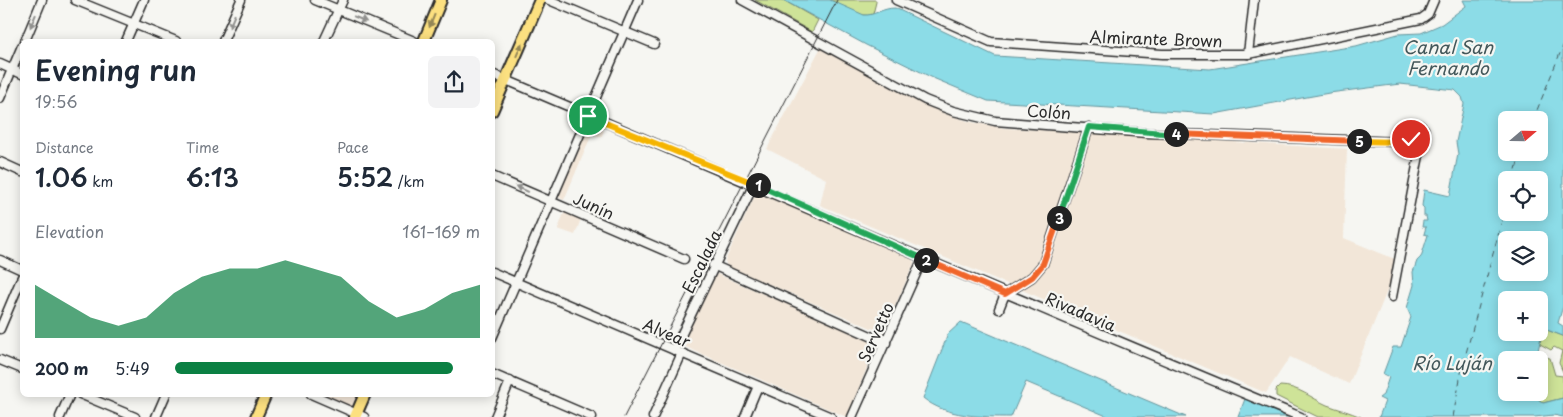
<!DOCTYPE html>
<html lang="en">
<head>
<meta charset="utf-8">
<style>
  :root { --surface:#fff; --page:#f2f2f3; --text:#1f2937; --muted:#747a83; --accent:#0b8043 }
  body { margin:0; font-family:"Playpen Sans",sans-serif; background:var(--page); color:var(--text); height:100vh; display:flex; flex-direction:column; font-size:19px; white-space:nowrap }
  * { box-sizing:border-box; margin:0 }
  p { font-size:16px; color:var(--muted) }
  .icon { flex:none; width:28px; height:28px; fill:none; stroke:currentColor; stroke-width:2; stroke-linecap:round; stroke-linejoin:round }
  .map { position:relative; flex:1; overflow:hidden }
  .side { position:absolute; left:20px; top:39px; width:475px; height:358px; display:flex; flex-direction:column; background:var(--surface); border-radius:8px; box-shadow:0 2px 12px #0003 }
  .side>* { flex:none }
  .needle { width:32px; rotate:70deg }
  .controls { position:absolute; left:1498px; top:111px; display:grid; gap:10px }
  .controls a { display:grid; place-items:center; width:50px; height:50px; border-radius:8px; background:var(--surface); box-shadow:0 2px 12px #0003; font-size:25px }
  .pin { position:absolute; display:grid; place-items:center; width:42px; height:42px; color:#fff; margin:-21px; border:2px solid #fff; border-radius:50%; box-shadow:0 1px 5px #0007 }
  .km { position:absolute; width:25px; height:25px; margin:-12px; border-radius:50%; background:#222; color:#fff; font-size:14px; line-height:25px; text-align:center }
  .round { display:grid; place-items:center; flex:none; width:52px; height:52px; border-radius:8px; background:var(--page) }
  .head { display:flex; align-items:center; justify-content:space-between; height:85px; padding:0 15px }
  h1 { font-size:28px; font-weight:600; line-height:38px }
  .stats { display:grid; grid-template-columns:repeat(3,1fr); gap:8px; height:85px; padding:5px 15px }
  .stats div { display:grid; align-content:center }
  .stats b { font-size:25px; font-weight:600 }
  .stats small { font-size:14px; font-weight:400 }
  .stats p { font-size:14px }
  .chart { height:140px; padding:10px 15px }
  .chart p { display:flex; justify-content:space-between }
  .chart svg { width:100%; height:90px; margin-top:5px; fill:var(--accent); opacity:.7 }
  ul { padding:0 15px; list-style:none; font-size:16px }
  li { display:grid; grid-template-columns:80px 60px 1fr; align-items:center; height:38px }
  li i { height:12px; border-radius:6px; background:var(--accent) }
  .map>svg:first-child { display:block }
  .built { fill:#f2e6d8 }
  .green { fill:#cee398; stroke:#7c8762 }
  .water { fill:#8cdce7; stroke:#65959c; fill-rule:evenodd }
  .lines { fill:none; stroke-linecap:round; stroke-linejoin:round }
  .ferry { stroke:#43575a; stroke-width:1; stroke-dasharray:6 5; stroke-linecap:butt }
  .minor-casing { stroke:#2b2b2b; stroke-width:11 }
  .major-casing { stroke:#2b2b2b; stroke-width:14 }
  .minor { stroke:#f6f6f2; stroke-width:8 }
  .major { stroke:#fce080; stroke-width:10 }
  .tram { stroke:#2b2b2b; stroke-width:1 }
  .oneway { fill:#90908e }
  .oneway2 { fill:#948656 }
  .split-1-casing { stroke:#fff; stroke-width:10 }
  .split-2-casing { stroke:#fff; stroke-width:10 }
  .split-3-casing { stroke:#fff; stroke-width:10 }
  .split-4-casing { stroke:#fff; stroke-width:10 }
  .split-5-casing { stroke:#fff; stroke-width:10 }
  .split-6-casing { stroke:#fff; stroke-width:10 }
  .split-1 { stroke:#f5b400; stroke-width:6 }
  .split-2 { stroke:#22a559; stroke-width:6 }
  .split-3 { stroke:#f0652b; stroke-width:6 }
  .split-4 { stroke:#22a559; stroke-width:6 }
  .split-5 { stroke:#f0652b; stroke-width:6 }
  .split-6 { stroke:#f5b400; stroke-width:6 }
  .labels { text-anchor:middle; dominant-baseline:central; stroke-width:4.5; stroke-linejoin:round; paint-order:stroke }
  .street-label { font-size:16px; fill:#2b2b2b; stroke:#f6f6f2 }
  .water-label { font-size:18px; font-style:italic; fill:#43575a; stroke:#f6f6f2 }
</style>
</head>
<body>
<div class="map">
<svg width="1563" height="417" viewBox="0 0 1563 417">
  <rect width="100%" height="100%" fill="#f6f6f2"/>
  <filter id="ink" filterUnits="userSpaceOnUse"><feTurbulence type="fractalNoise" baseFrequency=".02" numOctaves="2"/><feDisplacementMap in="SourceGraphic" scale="10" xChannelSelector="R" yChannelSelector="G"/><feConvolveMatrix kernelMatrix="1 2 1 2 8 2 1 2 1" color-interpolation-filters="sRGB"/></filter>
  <g filter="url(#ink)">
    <g class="built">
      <path d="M821,47L946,114L971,122L1004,128L1347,149L1344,238L1397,260L1387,291L1349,384L1290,357L1266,393L820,205L826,179L767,149Z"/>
      <path d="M589,124L604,131L601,137L592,134L564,200L558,197Z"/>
      <path d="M761,191L912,259L914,263L883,333L727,266L725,261L756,193Z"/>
      <path d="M564,213L581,219L575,235L558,229Z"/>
      <path d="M715,273L877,343L847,417L681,345Z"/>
      <path d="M323,394H361L354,410L322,396Z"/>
    </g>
    <g class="green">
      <path d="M755,0H783L818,20L812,32Z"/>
      <path d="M830,0H876V2L873,14C860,19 841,7 830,0Z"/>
      <path d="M1547,330L1563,336V372L1559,363L1562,351L1554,347L1551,350L1540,344L1542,332Z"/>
      <path d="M1538,353H1545V357L1550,358L1555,375L1563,376V398L1543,403L1537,398Z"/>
      <path d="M1280,386C1298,386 1311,398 1327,405C1338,409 1350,412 1361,417H1318L1276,396V390Z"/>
    </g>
    <g class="water">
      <path d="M783,0H830L864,15C874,16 882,8 895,8L995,56L1210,69L1356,46L1398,34L1421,33L1442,24L1466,6L1463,0H1563V306L1558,323L1563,326V336L1547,330L1542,332L1536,360H1506V392L1537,393V398L1543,403L1563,398V417L1554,415L1534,417H1379L1385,401L1379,398L1383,395L1389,377L1383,374L1393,347H1401L1411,317L1407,308L1414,285L1413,272L1417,261L1421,257L1428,235L1424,234L1426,227H1422L1423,221H1427L1426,216H1424V208L1422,206L1424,190L1450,196L1458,154L1456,142L1464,104L1462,97L1455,90L1400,84L1329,93L1214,114L988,101L933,78L866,45ZM1506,120H1539V152H1506ZM1506,180H1539V212H1506ZM1506,240H1539V272H1506ZM1506,300H1539V332H1506Z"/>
      <path d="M961,322L1186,417H1109L1026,382L1011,417C981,417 946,417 923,398L948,334Z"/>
      <path d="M1245,399L1290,417H1238Z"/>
    </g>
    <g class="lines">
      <g class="ferry">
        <path d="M1533,120L1563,46"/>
        <path d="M1513,180L1521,152"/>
        <path d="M1453,417L1462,368L1506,206"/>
      </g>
      <defs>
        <g id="minor">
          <path d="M75,0L176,41"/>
          <path d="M315,0L414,41"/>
          <path d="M549,0L654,44"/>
          <path d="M742,0L925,100L953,111L995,121L1148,133L1401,142L1412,140"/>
          <path d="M896,0L991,42L1162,54H1248L1421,19L1428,14L1434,0"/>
          <path d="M25,41L42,0"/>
          <path d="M126,41L144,0"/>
          <path d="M223,41L241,0"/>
          <path d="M324,41L343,0"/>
          <path d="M1248,54L1254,0"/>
          <path d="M0,64L22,74"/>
          <path d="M492,74C762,188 1030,306 1301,417"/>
          <path d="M0,98L22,46"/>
          <path d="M0,162L22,172"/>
          <path d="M492,176L684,259"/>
          <path d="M0,260L22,270"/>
          <path d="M713,265L886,343"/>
          <path d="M492,272L831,417"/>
          <path d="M1392,297L1424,129L1419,125H1414L1398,140"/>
          <path d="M999,309L1005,294L1032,277L1043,264L1089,127"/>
          <path d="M0,329L22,277"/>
          <path d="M492,338L638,0"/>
          <path d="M674,350L754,184"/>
          <path d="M0,360L22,369"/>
          <path d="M492,374L592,417"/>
          <path d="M80,394L135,417"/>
          <path d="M311,394L364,417"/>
          <path d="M60,417L70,394"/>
          <path d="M156,417L166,394"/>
          <path d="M495,417L510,381"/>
          <path d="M653,417L682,353"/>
          <path d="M745,417L758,386"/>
          <path d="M852,417L923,258"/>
        </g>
        <g id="major">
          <path d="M424,41L441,0"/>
          <path d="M492,111L540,0"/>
          <path d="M256,417L266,394"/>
          <path d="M355,417L365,394"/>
        </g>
      </defs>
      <use href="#minor" class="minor-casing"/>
      <use href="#major" class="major-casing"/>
      <use href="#minor" class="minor"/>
      <use href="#major" class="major"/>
      <path class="tram" d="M624,417L837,0"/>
    </g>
    <defs><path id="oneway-solid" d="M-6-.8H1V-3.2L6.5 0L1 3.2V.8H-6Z" transform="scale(1.25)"/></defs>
    <g class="oneway">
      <use href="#oneway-solid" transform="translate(360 19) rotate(23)"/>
      <use href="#oneway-solid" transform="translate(33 21) rotate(113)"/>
      <use href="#oneway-solid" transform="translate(232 21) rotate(113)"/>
      <use href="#oneway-solid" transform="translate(522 189) rotate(-156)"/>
    </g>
    <g class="oneway2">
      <use href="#oneway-solid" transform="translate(432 21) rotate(112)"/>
      <use href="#oneway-solid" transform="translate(519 50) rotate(-67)"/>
    </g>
  </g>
  <g class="lines" filter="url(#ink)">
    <defs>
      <path id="split-1" d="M588,116L758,185"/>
      <path id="split-2" d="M758,185L926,260"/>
      <path id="split-3" d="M926,260L1005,294L1032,277L1043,264L1059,218"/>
      <path id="split-4" d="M1059,218L1089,127L1176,134"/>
      <path id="split-5" d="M1176,134L1359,141"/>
      <path id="split-6" d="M1359,141L1400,142L1412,140L1411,139"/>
    </defs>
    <use href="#split-1" class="split-1-casing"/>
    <use href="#split-2" class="split-2-casing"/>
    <use href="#split-3" class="split-3-casing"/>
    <use href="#split-4" class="split-4-casing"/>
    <use href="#split-5" class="split-5-casing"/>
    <use href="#split-6" class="split-6-casing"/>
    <use href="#split-1" class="split-1"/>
    <use href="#split-2" class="split-2"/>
    <use href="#split-3" class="split-3"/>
    <use href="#split-4" class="split-4"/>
    <use href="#split-5" class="split-5"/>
    <use href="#split-6" class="split-6"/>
  </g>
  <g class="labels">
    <g class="street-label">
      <text transform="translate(1156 38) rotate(2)">Almirante Brown</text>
      <text transform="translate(1049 111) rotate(4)">Colón</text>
      <text transform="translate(594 205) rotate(24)">Junín</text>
      <text transform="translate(701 261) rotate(-64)">Escalada</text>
      <text transform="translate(1081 311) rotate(23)">Rivadavia</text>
      <text transform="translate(667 332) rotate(23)">Alvear</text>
      <text transform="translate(875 332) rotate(-66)">Servetto</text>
    </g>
    <g class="water-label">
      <text x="1448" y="46">Canal San<tspan x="1448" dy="21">Fernando</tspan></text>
      <text x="1452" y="362">Río Luján</text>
    </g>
  </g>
</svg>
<div class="controls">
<a><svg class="needle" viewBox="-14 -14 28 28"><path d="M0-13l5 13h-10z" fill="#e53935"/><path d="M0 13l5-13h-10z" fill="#747a83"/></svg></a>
<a><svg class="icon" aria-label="locate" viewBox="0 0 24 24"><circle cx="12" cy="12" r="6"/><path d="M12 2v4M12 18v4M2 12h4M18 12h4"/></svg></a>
<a><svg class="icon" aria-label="layers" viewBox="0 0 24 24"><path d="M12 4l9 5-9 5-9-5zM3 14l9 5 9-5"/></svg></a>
<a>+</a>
<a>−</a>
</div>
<div class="pin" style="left:588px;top:116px;background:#1e9e55"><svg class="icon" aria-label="arrive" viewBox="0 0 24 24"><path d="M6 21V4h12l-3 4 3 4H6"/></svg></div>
<div class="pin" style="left:1411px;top:139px;background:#d93025"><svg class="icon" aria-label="check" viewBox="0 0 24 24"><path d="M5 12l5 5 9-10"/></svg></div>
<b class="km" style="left:758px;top:185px">1</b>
<b class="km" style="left:926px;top:260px">2</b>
<b class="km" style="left:1059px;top:218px">3</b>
<b class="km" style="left:1176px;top:134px">4</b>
<b class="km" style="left:1359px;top:141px">5</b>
<section class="side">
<div class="head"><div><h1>Evening run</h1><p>19:56</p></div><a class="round"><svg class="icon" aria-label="share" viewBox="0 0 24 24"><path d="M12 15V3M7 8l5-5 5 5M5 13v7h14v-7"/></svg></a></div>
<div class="stats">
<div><p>Distance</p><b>1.06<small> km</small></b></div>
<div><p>Time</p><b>6:13</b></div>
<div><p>Pace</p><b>5:52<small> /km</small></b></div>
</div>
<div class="chart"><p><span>Elevation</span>161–169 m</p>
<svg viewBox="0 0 160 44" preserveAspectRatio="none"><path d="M0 44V18L10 26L20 34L30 38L40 34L50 22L60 14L70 10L80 10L90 6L100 10L110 14L120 26L130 34L140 30L150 22L160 18V44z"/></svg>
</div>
<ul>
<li><b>200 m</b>5:49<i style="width:91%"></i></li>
</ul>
</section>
</div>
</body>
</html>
